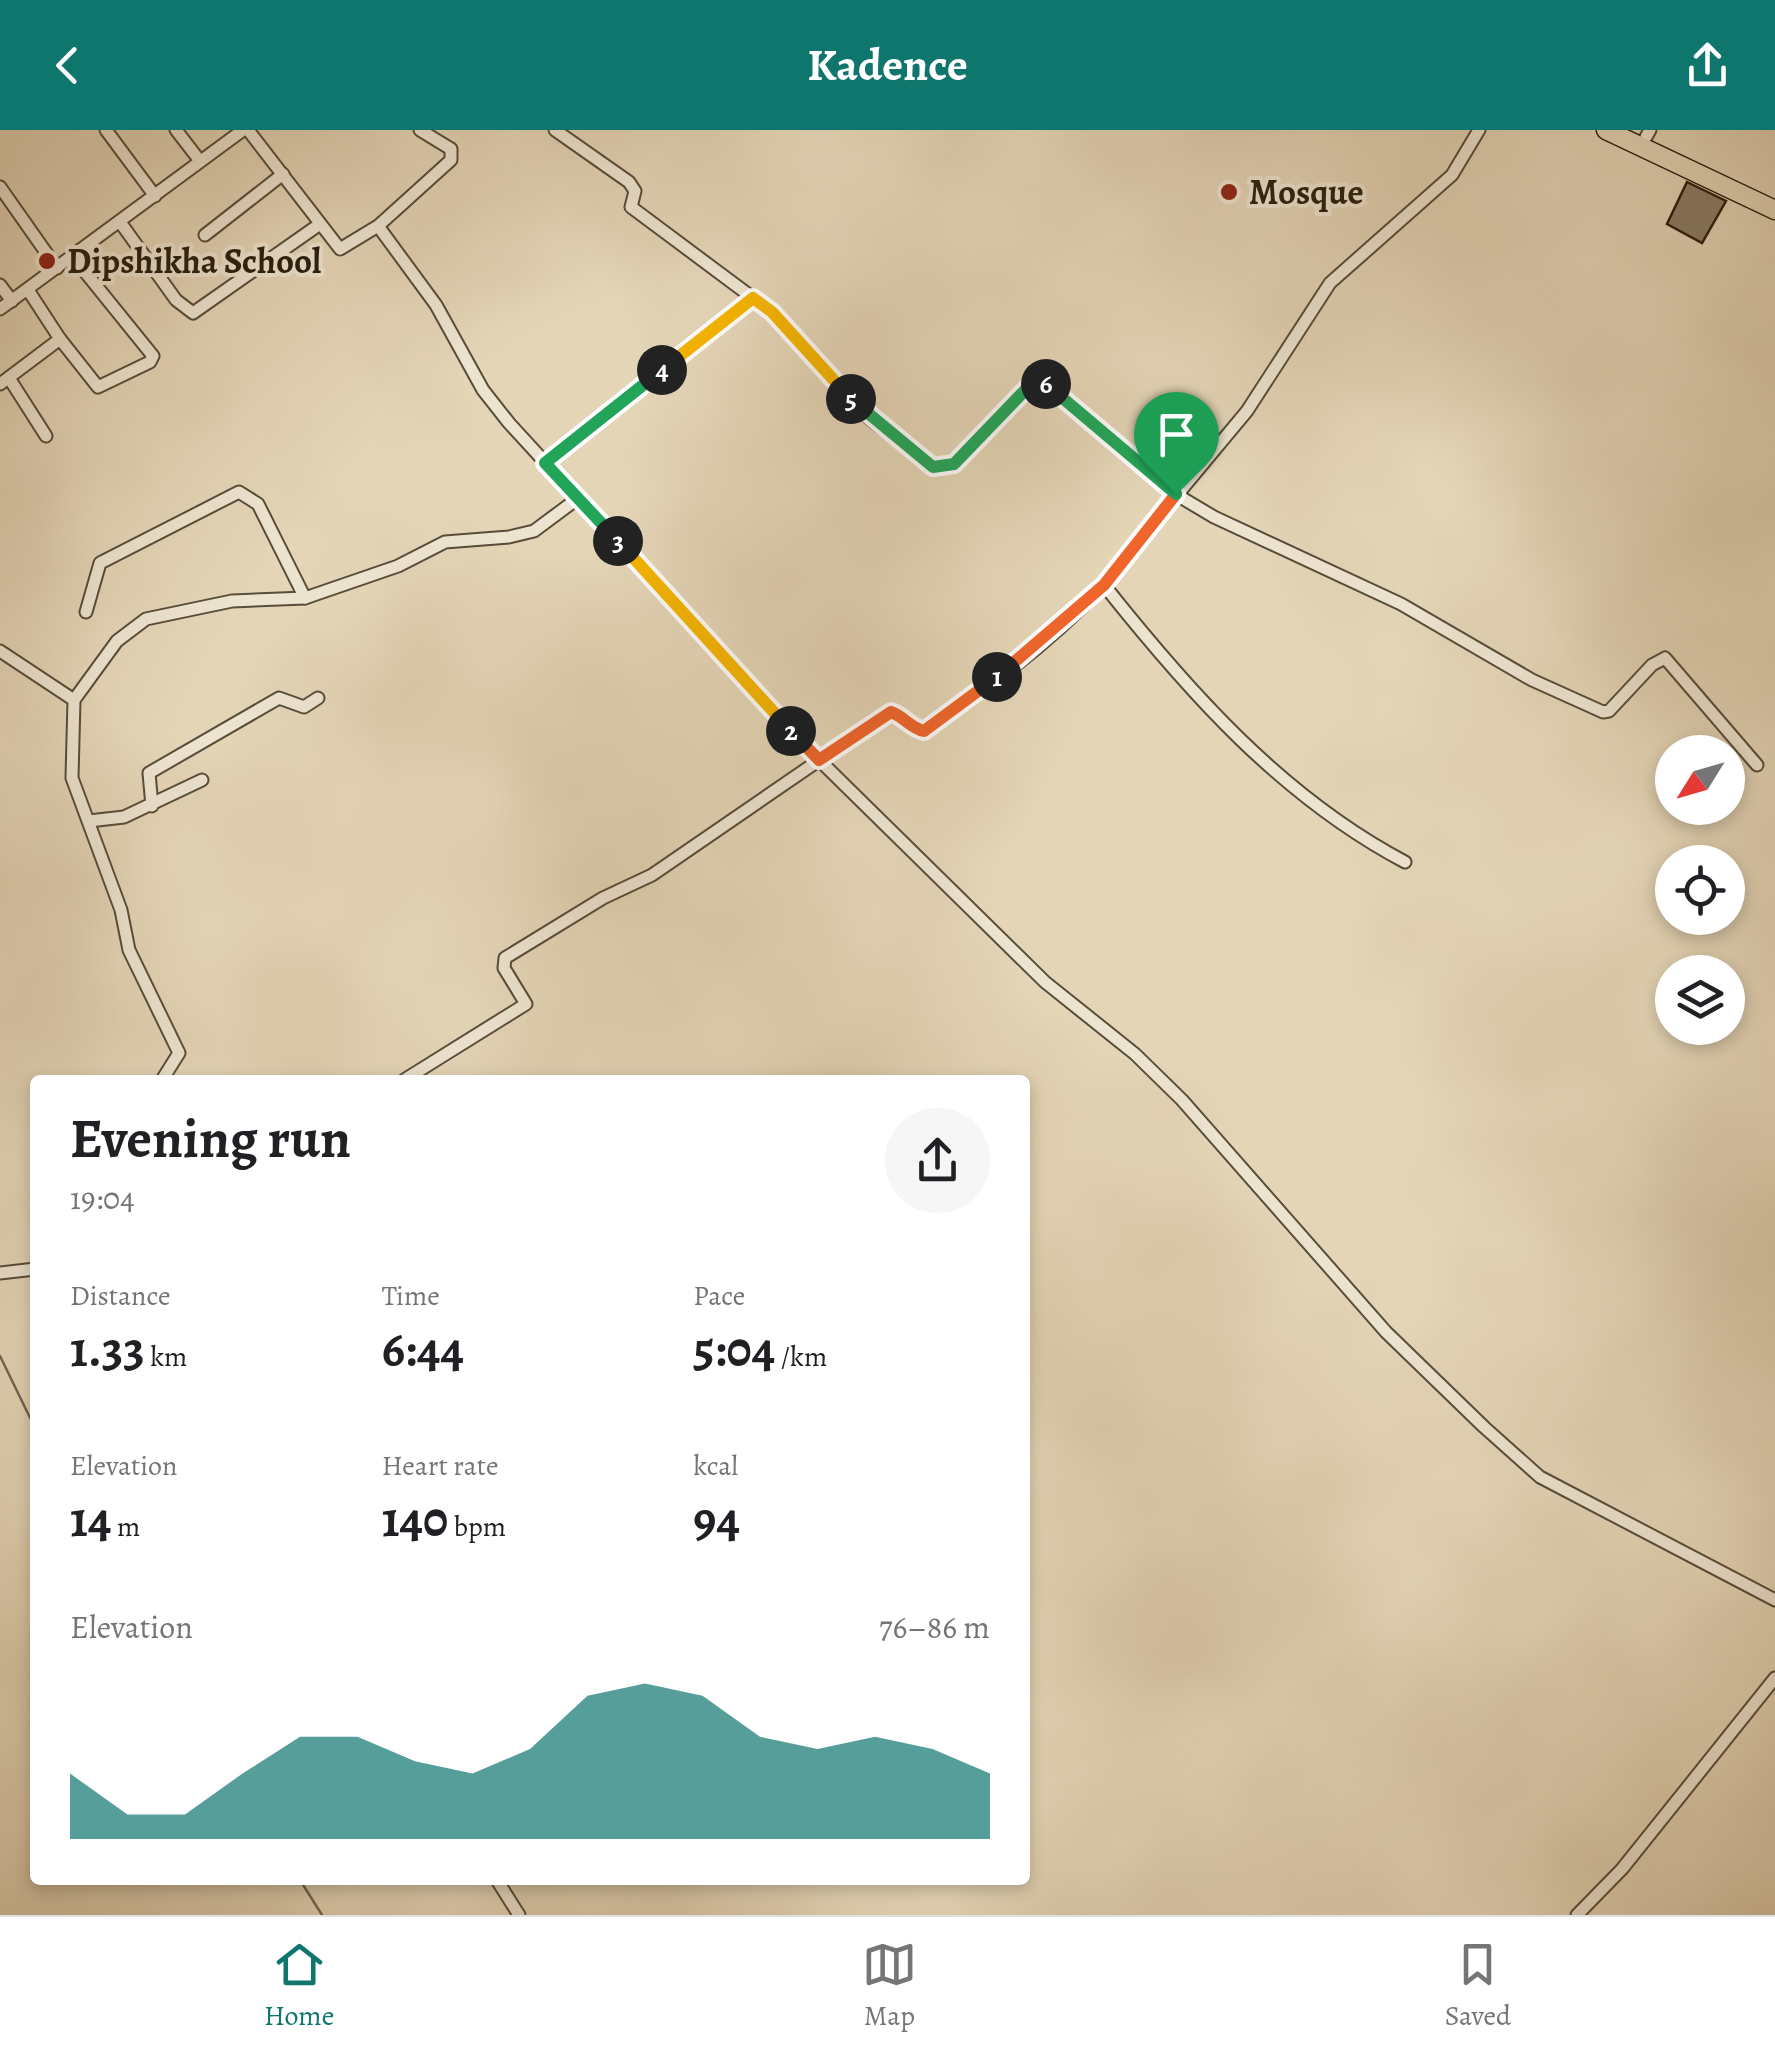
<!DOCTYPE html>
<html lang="en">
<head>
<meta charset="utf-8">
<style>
  :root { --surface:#fff; --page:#f6f6f6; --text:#202124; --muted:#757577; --line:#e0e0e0; --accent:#0f766e }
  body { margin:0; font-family:Alegreya,serif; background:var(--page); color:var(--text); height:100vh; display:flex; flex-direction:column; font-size:38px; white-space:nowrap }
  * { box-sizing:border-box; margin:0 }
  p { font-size:32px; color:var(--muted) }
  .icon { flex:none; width:55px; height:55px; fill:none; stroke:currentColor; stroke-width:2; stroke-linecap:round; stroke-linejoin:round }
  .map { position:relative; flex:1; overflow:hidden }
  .details { position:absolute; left:30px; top:945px; width:1000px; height:810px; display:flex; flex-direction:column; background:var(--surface); border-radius:10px; box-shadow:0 5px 15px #0003 }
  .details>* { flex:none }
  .needle { width:65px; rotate:233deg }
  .fabs { position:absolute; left:1655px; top:605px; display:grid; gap:20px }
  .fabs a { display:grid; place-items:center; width:90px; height:90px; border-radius:50%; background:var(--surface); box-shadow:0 5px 15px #0003; font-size:50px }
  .pin { position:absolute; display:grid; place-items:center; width:85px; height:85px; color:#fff; margin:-102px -42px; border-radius:50% 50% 50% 0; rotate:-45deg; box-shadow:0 0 10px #0007 }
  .pin .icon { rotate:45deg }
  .km { position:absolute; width:50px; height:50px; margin:-25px; border-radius:50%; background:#222; color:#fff; font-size:28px; line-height:50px; text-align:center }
  .round { display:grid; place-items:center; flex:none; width:105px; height:105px; border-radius:52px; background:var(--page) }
  .headline { display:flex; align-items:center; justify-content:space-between; height:170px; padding:0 40px }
  h1 { font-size:55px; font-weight:600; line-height:75px }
  .figures { display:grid; grid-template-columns:repeat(3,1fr); gap:15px; height:170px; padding:10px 40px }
  .figures div { display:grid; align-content:center }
  .figures b { font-size:50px; font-weight:600 }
  .figures small { font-size:28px; font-weight:400 }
  .figures p { font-size:28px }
  .chart { height:280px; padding:20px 40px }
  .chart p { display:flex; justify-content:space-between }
  .chart svg { width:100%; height:180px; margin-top:10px; fill:var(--accent); opacity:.7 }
  header { display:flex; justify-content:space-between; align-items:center; height:130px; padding:0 40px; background:var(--accent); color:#fff; font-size:45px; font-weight:600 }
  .menu { display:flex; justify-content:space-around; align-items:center; height:140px; border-top:2px solid var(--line); background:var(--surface); font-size:28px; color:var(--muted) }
  .menu a { display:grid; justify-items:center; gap:5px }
  .menu .active { color:var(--accent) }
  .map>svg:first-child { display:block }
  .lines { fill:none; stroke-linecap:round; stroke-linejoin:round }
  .stream { stroke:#736752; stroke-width:2.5 }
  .building { fill:#8a7d67; stroke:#291e10; stroke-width:2.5 }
  .minor-casing { stroke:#584c3a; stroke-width:15 }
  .highway-casing { stroke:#291e10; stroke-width:21 }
  .minor { stroke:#ede4d0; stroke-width:11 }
  .highway { stroke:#e4d5b7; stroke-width:18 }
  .split-1-casing { stroke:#fff; stroke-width:20 }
  .split-2-casing { stroke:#fff; stroke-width:20 }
  .split-3-casing { stroke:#fff; stroke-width:20 }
  .split-4-casing { stroke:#fff; stroke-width:20 }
  .split-5-casing { stroke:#fff; stroke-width:20 }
  .split-6-casing { stroke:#fff; stroke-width:20 }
  .split-7-casing { stroke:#fff; stroke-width:20 }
  .split-1 { stroke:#f0652b; stroke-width:12 }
  .split-2 { stroke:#f0652b; stroke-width:12 }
  .split-3 { stroke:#f5b400; stroke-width:12 }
  .split-4 { stroke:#22a559; stroke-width:12 }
  .split-5 { stroke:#f5b400; stroke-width:12 }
  .split-6 { stroke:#22a559; stroke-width:12 }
  .split-7 { stroke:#22a559; stroke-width:12 }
  .poi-dot { fill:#8f2418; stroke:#ede4d0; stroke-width:4 }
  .labels { text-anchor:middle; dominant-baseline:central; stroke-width:8; stroke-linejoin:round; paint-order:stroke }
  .poi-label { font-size:35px; font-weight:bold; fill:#291e10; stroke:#ede4d0; text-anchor:start }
</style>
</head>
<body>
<header><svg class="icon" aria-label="back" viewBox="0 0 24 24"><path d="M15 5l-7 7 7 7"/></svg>Kadence<svg class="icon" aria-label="share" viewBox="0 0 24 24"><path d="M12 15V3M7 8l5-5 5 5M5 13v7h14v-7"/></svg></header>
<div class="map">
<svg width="1775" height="1785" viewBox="0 0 1775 1785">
  <rect width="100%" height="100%" fill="#e4d5b7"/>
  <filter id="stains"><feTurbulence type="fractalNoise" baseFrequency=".002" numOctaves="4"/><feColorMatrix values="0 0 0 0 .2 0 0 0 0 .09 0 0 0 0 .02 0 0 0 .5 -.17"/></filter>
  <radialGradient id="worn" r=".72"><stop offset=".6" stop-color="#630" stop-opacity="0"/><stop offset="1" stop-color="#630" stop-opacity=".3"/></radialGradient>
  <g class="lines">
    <g class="stream">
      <path d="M0,1226L35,1298"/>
      <path d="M300,1750L322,1785"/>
    </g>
  </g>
  <path class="building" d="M1687,52L1726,71L1702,113L1667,94Z"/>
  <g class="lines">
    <defs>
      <g id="minor">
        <path d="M106,0L155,66"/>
        <path d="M176,0L200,31"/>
        <path d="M248,0L340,119L378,96"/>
        <path d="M420,0L451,19V30L378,96L436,175L483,260L509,293L805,616L1045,852L1135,924L1182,970L1386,1202L1484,1297L1540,1347L1775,1470"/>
        <path d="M555,0L629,52L635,61L631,77L753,168"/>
        <path d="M1646,7L1650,0"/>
        <path d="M0,57L57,138"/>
        <path d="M120,92L176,170L193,183L320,94"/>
        <path d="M205,105L283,44"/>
        <path d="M0,155L12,171"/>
        <path d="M0,179L243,0"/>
        <path d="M60,209L98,257L150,232L153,226L73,127"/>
        <path d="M9,248L46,306"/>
        <path d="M0,254L60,209L28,160"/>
        <path d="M545,333L753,168C796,198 823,244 860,280C882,301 911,315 933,337L953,333L1031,254L1040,250L1177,365L1247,281L1330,153L1452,45L1479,0"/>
        <path d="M1104,455C1189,562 1282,667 1405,732"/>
        <path d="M86,482L100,433L239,362L258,374L305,468"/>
        <path d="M0,521L74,570L72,648L121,780L129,820L179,923L162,950"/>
        <path d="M74,570L117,511L146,489L232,471L305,468L398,436L445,412L509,407L534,401L577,369"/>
        <path d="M152,676L149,643L279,568L304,577L318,568"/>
        <path d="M89,691L124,687L202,650"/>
        <path d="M404,950L526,874L504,838L505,828L603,768L652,745L882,587L891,583C905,587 910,598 924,601C987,560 1052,510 1104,455C1131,427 1152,394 1177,365L1214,387L1401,474L1532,550L1603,582L1609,581L1652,535L1665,528L1757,635"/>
        <path d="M0,1143L35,1139"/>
        <path d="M497,1750L519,1785"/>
        <path d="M1577,1785L1622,1739L1775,1548"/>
      </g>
      <path id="highway" d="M1606,0L1775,80"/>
    </defs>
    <use href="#minor" class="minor-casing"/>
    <use href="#highway" class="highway-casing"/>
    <use href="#minor" class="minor"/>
    <use href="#highway" class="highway"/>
  </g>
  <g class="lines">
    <defs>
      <path id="split-1" d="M997,547L1104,455L1176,364"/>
      <path id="split-2" d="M791,601L819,630L891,582C905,587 910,598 924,601L997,547"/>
      <path id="split-3" d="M618,411L791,601"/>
      <path id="split-4" d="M618,411L545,333L662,240"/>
      <path id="split-5" d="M662,240L753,168L772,182L851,269"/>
      <path id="split-6" d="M851,269L933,337L954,334L1031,254L1040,250L1046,254"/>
      <path id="split-7" d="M1046,254L1176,364"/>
    </defs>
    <use href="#split-1" class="split-1-casing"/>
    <use href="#split-2" class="split-2-casing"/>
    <use href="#split-3" class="split-3-casing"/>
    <use href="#split-4" class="split-4-casing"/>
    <use href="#split-5" class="split-5-casing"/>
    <use href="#split-6" class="split-6-casing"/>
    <use href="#split-7" class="split-7-casing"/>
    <use href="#split-1" class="split-1"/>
    <use href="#split-2" class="split-2"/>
    <use href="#split-3" class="split-3"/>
    <use href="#split-4" class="split-4"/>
    <use href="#split-5" class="split-5"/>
    <use href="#split-6" class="split-6"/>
    <use href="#split-7" class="split-7"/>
  </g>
  <g class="poi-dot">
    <circle cx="1229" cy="62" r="10"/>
    <circle cx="47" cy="131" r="10"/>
  </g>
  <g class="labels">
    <g class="poi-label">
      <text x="1249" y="62">Mosque</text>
      <text x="67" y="131">Dipshikha School</text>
    </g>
  </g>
  <rect width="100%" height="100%" filter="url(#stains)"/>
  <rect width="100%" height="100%" fill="url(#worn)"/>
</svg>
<div class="fabs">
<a><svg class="needle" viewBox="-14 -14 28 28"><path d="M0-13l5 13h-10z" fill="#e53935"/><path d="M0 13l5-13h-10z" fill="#757577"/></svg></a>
<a><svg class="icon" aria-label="locate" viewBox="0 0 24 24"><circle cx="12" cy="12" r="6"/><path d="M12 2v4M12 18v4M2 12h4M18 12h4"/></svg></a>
<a><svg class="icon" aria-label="layers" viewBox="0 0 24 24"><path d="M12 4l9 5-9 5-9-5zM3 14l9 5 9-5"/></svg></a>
</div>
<div class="pin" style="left:1176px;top:364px;background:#1e9e55"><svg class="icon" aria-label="arrive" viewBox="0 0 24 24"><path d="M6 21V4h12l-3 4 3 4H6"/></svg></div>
<b class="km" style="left:997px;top:547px">1</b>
<b class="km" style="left:791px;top:601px">2</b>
<b class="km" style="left:618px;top:411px">3</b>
<b class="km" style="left:662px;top:240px">4</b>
<b class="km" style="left:851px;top:269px">5</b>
<b class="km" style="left:1046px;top:254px">6</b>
<section class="details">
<div class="headline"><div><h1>Evening run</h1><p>19:04</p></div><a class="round"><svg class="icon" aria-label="share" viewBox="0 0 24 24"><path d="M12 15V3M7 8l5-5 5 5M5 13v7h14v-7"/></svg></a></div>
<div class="figures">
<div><p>Distance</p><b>1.33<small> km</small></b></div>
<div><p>Time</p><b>6:44</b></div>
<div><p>Pace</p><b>5:04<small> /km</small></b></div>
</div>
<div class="figures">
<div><p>Elevation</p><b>14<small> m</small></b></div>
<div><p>Heart rate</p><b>140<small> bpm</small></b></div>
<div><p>kcal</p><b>94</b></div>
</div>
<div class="chart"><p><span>Elevation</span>76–86 m</p>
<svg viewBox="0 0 160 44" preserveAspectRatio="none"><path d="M0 44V28L10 38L20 38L30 28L40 19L50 19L60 25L70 28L80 22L90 9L100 6L110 9L120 19L130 22L140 19L150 22L160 28V44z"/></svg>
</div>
</section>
</div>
<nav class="menu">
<a class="active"><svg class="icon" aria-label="home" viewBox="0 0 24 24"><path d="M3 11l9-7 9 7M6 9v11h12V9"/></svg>Home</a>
<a><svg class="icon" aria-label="map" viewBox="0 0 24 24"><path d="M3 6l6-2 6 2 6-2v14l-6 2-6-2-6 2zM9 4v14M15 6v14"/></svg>Map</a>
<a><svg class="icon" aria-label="saved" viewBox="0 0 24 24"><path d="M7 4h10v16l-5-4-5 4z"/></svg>Saved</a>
</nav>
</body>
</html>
